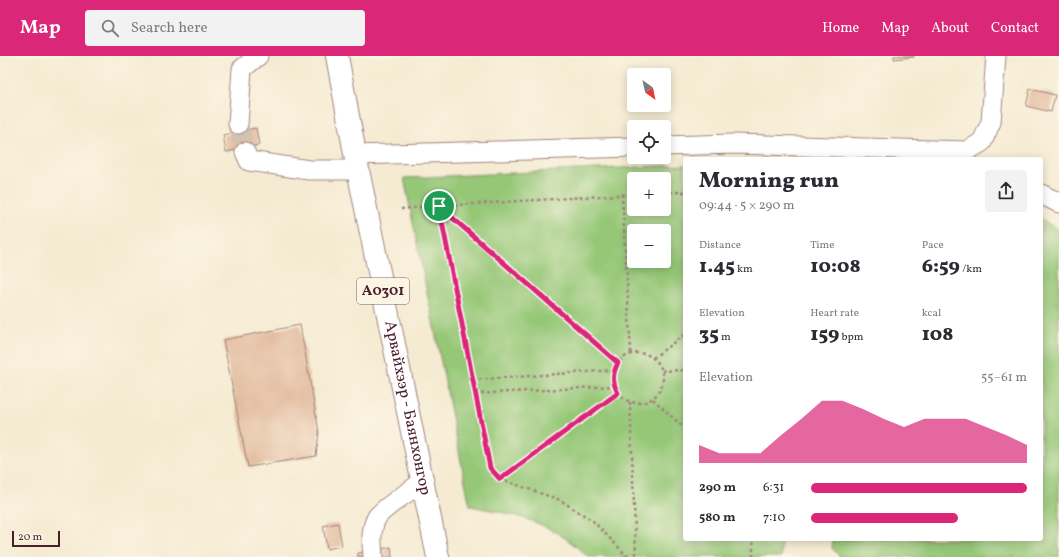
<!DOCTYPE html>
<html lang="en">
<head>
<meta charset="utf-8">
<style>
  :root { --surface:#fff; --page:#f2f2f3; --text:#2b2b33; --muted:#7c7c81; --accent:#db2777 }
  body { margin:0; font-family:Vollkorn,serif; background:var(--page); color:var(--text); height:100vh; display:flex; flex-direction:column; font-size:15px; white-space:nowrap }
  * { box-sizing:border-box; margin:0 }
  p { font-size:13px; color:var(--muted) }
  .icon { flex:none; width:22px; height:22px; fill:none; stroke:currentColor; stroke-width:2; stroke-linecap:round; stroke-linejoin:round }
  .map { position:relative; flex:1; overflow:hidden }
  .panel { position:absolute; left:683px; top:101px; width:360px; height:384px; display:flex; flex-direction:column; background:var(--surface); border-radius:4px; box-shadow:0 2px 10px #0003 }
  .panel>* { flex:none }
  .needle { width:26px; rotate:147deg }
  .buttons { position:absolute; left:627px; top:12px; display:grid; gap:8px }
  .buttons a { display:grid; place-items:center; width:44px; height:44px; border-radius:4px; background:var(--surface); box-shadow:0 2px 10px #0003; font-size:20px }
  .scale { position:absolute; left:12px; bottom:10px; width:48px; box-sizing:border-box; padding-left:4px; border:2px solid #4a1f2b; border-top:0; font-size:11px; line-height:14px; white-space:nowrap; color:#4a1f2b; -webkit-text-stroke:3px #fcf5e5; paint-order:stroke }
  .pin { position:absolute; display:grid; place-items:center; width:34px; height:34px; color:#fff; margin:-17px; border:2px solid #fff; border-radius:50%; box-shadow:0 1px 4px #0007 }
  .round { display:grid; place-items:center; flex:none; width:42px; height:42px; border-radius:4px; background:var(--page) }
  .head { display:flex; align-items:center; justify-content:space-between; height:68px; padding:0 16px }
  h1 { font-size:22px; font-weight:800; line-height:30px }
  .figures { display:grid; grid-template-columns:repeat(3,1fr); gap:6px; height:68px; padding:4px 16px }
  .figures div { display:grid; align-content:center }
  .figures b { font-size:20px; font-weight:800 }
  .figures small { font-size:11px; font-weight:400 }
  .figures p { font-size:11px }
  .chart { height:112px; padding:8px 16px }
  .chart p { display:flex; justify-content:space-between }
  .chart svg { width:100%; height:72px; margin-top:4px; fill:var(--accent); opacity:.7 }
  ul { padding:0 16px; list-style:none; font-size:13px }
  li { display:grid; grid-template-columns:64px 48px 1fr; align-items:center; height:30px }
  li i { height:10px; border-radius:5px; background:var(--accent) }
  header { display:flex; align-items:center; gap:24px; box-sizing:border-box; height:56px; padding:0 20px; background:var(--accent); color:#fff }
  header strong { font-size:19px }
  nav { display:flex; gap:22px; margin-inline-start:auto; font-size:14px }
  .search { width:280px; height:36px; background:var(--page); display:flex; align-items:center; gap:10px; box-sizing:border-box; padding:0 14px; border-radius:4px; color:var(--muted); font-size:15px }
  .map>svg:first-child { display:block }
  .green { fill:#95c777; stroke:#707351; fill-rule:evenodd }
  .building { fill:#e0b697 }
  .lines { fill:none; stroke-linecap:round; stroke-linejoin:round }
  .minor-tunnel { stroke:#d3c2b1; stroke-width:19; stroke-dasharray:19 10; stroke-linecap:butt }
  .minor-casing { stroke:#a0857e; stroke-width:21 }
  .highway-casing { stroke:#a0857e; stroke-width:24 }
  .path { stroke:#a0857e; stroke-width:2.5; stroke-dasharray:3 3; stroke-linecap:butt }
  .minor { stroke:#fff; stroke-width:19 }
  .highway { stroke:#fff; stroke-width:22 }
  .route-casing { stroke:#fff; stroke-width:8 }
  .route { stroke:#db2777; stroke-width:5 }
  .labels { text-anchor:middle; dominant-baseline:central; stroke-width:4; stroke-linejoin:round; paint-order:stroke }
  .shield { fill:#fcf5e5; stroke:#7f5f63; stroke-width:1 }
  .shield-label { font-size:15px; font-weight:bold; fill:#4a1f2b }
  .street-label { font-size:16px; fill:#4a1f2b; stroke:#fcf5e5 }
</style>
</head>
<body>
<header>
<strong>Map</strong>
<div class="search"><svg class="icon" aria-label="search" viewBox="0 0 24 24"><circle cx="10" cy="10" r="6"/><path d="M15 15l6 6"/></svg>Search here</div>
<nav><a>Home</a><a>Map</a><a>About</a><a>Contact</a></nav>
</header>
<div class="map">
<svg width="1059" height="501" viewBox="0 0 1059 501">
  <rect width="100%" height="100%" fill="#fcf5e5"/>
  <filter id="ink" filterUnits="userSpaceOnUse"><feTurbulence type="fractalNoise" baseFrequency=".025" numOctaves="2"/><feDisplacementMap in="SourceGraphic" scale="8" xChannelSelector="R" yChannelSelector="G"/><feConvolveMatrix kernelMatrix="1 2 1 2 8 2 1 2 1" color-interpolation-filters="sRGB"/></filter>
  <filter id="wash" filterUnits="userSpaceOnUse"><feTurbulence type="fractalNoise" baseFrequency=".012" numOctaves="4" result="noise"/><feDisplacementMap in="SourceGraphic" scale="16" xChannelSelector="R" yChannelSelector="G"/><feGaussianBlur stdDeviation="0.9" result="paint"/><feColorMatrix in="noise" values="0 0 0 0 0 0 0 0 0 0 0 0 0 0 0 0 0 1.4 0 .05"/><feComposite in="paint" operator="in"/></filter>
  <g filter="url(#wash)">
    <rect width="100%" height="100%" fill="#f5ebd2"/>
    <g class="green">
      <path d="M685,109V483H781V501H588C552,466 518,459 470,450L404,122ZM634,123H664V153H634ZM634,175H664V205H634Z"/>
      <path d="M1041,163L1059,174V501H840L832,492L833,483H1041Z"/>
    </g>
    <g id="blocks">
      <g class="building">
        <path d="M894,0H914V1L894,3Z"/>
        <path d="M1030,33L1055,39L1051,56L1026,50Z"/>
        <path d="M256,72L259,89L226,96L223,79Z"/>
        <path d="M300,269L319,376L316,400L248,411L223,284Z"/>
        <path d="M338,467L342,490L327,493L323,470Z"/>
        <path d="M391,491L392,501H358V497Z"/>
      </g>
    </g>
  </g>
  <g filter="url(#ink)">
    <use href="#blocks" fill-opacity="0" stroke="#a0857e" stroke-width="1"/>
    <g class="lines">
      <path class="minor-tunnel" d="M238,68L245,96"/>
      <defs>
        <g id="minor">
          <path d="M238,68L242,13L258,0"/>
          <path d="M664,90L733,88L967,95L982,86L991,66L996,0"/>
          <path d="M245,96L249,105L309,114H358"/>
          <path d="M355,99L634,91"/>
          <path d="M1041,138L1059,147"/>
          <path d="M373,501C372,488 370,473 377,461C383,452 413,433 422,426"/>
        </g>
        <g id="highway">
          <path id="s1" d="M337,0L358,114L438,501"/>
        </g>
      </defs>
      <use href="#minor" class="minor-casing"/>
      <use href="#highway" class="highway-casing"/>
      <g class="path">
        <path d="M664,136H685"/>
        <path d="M622,138L631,298"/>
        <path d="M401,153L439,150L618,307"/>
        <circle cx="638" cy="322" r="25"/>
        <path d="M653,302L685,278"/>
        <path d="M662,315L685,314"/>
        <path d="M473,324L614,314"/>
        <path d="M475,338L614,330"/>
        <path d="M653,343L685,373"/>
        <path d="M630,346L636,501"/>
        <path d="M501,423L618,337"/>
        <path d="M628,501L593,465L560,444L500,423L489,412L439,150L634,138"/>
        <path d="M753,501V483"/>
      </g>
      <use href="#minor" class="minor"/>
      <use href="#highway" class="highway"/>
    </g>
  </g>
  <g class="lines" filter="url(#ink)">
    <defs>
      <path id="route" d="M439,150L618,307C612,318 612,326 618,337L500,423L490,412Z"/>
    </defs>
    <use href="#route" class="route-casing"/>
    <use href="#route" class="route"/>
  </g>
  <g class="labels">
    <rect class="shield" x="357" y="222" width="52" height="26" rx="3"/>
    <g class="shield-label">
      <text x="383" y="235">A0301</text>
    </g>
    <g class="street-label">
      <text stroke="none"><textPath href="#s1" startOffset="359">Арвайхээр - Баянхонгор</textPath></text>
    </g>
  </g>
</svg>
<div class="buttons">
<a><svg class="needle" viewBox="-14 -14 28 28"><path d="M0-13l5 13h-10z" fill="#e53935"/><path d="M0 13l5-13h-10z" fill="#7c7c81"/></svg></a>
<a><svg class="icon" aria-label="locate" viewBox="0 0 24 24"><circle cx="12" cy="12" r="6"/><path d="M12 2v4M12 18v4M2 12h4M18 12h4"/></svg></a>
<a>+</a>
<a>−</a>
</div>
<div class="scale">20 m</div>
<div class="pin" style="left:439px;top:150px;background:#1e9e55"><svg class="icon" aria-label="arrive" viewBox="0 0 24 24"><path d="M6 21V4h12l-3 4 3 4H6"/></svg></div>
<section class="panel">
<div class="head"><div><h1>Morning run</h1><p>09:44 · 5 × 290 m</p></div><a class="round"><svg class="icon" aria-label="share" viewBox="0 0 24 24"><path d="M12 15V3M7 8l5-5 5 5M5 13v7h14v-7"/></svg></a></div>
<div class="figures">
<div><p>Distance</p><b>1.45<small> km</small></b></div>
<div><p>Time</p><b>10:08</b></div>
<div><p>Pace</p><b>6:59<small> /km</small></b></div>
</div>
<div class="figures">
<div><p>Elevation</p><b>35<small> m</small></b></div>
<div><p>Heart rate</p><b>159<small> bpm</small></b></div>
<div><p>kcal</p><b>108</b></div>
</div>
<div class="chart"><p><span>Elevation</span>55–61 m</p>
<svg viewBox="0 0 160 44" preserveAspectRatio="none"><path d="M0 44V33L10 38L20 38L30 38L40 27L50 17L60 6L70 6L80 11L90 17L100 22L110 17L120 17L130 17L140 22L150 27L160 33V44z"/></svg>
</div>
<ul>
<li><b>290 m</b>6:31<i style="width:100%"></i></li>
<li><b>580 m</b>7:10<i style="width:68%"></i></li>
</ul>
</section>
</div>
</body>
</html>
